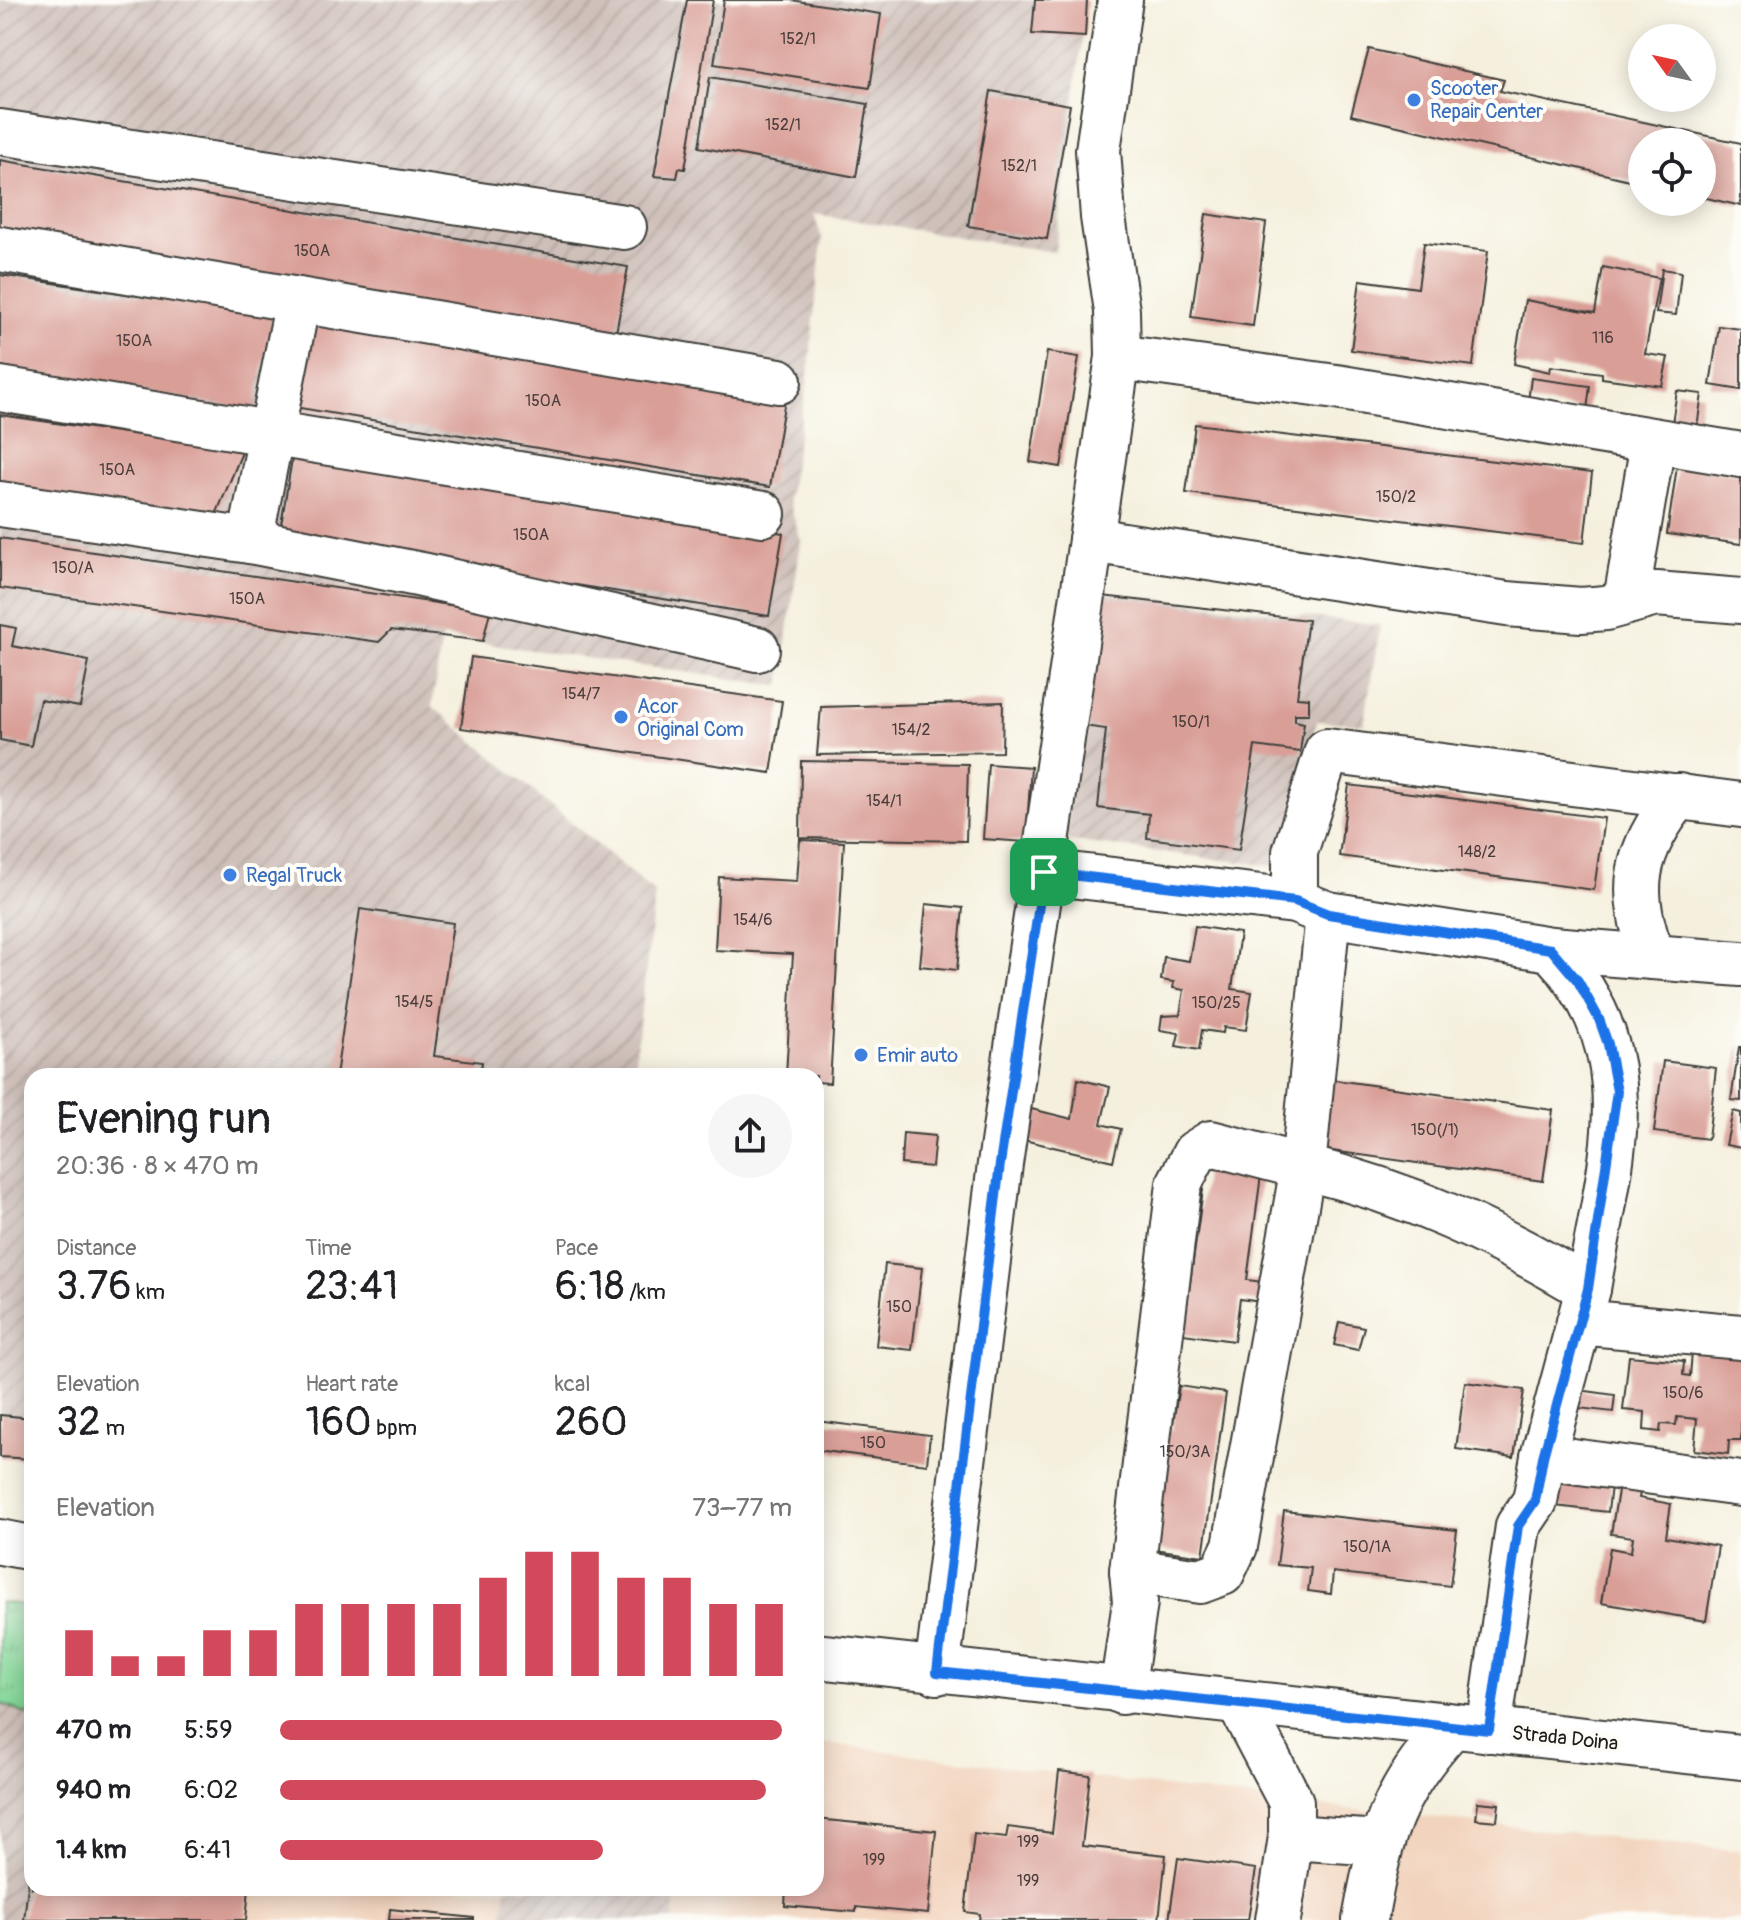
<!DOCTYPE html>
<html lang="en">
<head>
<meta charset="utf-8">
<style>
  :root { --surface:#fff; --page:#f6f6f6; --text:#202124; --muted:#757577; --accent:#d1495b }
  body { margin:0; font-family:Pangolin,sans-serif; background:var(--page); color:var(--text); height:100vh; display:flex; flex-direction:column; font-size:30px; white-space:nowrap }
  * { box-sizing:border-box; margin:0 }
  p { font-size:26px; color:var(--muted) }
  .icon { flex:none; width:44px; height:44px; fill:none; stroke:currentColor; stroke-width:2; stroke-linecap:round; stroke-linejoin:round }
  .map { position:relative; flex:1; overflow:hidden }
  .details { position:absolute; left:24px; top:1068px; width:800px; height:828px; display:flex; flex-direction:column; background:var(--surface); border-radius:24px; box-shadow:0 4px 20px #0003 }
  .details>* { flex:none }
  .needle { width:52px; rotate:303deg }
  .tools { position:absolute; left:1628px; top:24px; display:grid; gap:16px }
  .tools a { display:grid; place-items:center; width:88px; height:88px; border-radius:50%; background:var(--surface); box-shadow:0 4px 20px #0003; font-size:40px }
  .pin { position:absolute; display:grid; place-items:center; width:68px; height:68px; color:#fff; margin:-34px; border-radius:16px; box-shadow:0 4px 12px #0006 }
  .round { display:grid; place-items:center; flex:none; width:84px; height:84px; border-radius:42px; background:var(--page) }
  .overview { display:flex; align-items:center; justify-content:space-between; height:136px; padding:0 32px }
  h1 { font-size:44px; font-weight:600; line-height:60px }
  .stats { display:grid; grid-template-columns:repeat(3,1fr); gap:12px; height:136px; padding:8px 32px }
  .stats div { display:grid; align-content:center }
  .stats b { font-size:40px; font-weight:600 }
  .stats small { font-size:22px; font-weight:400 }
  .stats p { font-size:22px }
  .chart { height:224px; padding:16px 32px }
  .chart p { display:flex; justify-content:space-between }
  .chart svg { width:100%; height:144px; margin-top:8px; stroke:var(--accent); stroke-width:6 }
  ul { padding:0 32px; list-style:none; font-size:26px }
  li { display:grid; grid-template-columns:128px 96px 1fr; align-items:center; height:60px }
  li i { height:20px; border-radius:10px; background:var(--accent) }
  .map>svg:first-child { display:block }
  .built { fill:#f2d4be }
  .industrial { fill:url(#industrial-furrows) }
  .grass { fill:url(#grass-tufts); stroke:#50795a; stroke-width:2 }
  .building { fill:#d99f97 }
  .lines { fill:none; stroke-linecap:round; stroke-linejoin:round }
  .minor-casing { stroke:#3d3c39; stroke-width:48 }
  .major-casing { stroke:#3d3c39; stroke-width:48 }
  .minor { stroke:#fff; stroke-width:44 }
  .major { stroke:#fff; stroke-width:44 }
  .route-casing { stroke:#fff; stroke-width:16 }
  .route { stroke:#1a73e8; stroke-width:10 }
  .shop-dot { fill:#3f7fe0; stroke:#fdfcf7; stroke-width:3 }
  .labels { text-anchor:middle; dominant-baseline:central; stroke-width:8; stroke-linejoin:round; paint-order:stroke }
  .number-label { font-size:16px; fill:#4b3d3b }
  .shop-label { font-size:20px; fill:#366cbe; stroke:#fdfcf7; text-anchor:start }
  .street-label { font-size:20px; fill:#1c1c1c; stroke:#fdfcf7 }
</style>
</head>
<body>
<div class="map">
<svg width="1741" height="1920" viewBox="0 0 1741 1920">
  <defs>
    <pattern id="industrial-furrows" width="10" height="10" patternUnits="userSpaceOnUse" patternTransform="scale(2)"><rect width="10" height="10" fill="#cfc0ba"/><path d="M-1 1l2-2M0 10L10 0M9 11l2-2" fill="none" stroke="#b1a49f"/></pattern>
    <pattern id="grass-tufts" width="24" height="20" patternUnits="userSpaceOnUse" patternTransform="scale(2)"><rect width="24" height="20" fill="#83d698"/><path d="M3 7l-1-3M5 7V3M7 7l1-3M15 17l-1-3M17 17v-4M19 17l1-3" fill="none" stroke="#71b782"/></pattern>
  </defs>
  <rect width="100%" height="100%" fill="#fdfcf7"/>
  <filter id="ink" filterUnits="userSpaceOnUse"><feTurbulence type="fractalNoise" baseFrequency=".0125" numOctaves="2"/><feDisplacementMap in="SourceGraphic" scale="16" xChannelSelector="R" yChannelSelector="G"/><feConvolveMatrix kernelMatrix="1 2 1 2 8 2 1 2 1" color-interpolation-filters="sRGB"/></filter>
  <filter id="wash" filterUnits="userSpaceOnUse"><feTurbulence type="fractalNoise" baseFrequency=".006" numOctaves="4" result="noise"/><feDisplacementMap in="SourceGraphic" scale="32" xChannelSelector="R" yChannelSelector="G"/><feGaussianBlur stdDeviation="1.8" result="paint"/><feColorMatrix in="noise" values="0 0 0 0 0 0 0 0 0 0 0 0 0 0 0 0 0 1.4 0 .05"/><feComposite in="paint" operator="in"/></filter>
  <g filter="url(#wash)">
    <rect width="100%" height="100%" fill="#f5f0de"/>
    <g class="built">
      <path d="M816,1742L1274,1801L1741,1851V1920H673L677,1888H816Z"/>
      <path d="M32,1848V1888H506L502,1920H23Z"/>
    </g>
    <g class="industrial">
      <path d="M0,0H1087L1055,252L814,214L822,239L808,377L788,499L801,541L780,686L442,637L432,706L655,893L633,1076H32V1460L0,1457Z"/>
      <path d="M1100,592L1380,625L1364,724L1317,721L1279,867L1064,840Z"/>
      <path d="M0,1703L32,1717V1848L23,1920H0Z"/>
      <path d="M506,1888H677L673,1920H502Z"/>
    </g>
    <path class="grass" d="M0,1602L32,1606V1717L0,1703Z"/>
    <g id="blocks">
      <g class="building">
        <path d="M687,0H713L685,169L679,168L677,178L654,176Z"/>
        <path d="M724,0H791L881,14L870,88L714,64Z"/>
        <path d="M1035,0H1087L1085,37L1032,34Z"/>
        <path d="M1369,49L1504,80L1500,91L1741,143V206L1702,197V142H1642V183L1351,115Z"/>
        <path d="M710,77L868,104L856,177L699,147Z"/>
        <path d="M991,91L1070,105L1047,239L968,226Z"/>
        <path d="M0,160L628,267L614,344L0,235Z"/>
        <path d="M1206,214L1266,223L1253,326L1191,317Z"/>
        <path d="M1424,243L1488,251L1473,366L1351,350L1360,280L1418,288Z"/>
        <path d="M1603,267L1659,278L1645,354L1668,357L1662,386L1602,378V373L1551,366L1550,372L1514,364L1525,300L1595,313Z"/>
        <path d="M1662,269L1681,272L1676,315L1656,313Z"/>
        <path d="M0,275L272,316L254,410L0,366Z"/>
        <path d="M315,315L786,394L770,487L300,408Z"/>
        <path d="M1719,326L1741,329V390L1710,385Z"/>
        <path d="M1047,352L1079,357L1061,467L1030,462Z"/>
        <path d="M1531,378L1590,386L1587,410L1528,402Z"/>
        <path d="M1677,391L1702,394L1697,427L1672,423Z"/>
        <path d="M0,415L243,450L213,522L0,490Z"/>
        <path d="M1195,424L1592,473L1584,543L1186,493Z"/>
        <path d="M293,453L783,533L769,616L279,537Z"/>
        <path d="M1677,466L1741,474V544L1667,534Z"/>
        <path d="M0,538L490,611L483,641L391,630L379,642L0,588Z"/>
        <path d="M1102,596L1308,620L1297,697L1309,698V714H1295V721L1304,723L1300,752L1255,746L1239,850L1147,838L1149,814L1098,808L1106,729L1083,726Z"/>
        <path d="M0,625L16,628L12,646L89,661L80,707L40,700L31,746L0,740Z"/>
        <path d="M471,657L782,701L771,773L461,728Z"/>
        <path d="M1003,702L1002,752L817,755L821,707Z"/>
        <path d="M801,761L968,764L966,841L800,838Z"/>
        <path d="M988,764L1031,767L1026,842L983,839Z"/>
        <path d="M1349,785L1604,818L1594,890L1339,856Z"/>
        <path d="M800,840L844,842L830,1083L816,1082V1076H786L793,954L715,950L719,877L797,881Z"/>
        <path d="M926,904L963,908L957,970L920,966Z"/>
        <path d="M360,909L453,923L434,1056L482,1062L480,1076H336Z"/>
        <path d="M1195,926L1240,933L1232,989L1252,992L1246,1030L1224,1027L1223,1033L1202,1030L1199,1050L1176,1046L1179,1033L1160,1030L1162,1016L1180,1015L1184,990L1173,988L1174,982L1161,980L1164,957L1189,961Z"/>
        <path d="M1739,1047H1741V1101L1731,1100Z"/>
        <path d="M1663,1061L1716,1068L1708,1139L1654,1132Z"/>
        <path d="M1078,1079L1110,1087L1101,1124L1121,1129L1113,1161L1015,1138L1023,1107L1072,1119Z"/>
        <path d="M1328,1079L1553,1110L1543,1181L1318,1149Z"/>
        <path d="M1733,1111L1741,1113V1148L1726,1145Z"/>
        <path d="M903,1133L935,1136L932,1167L901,1164Z"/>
        <path d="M1206,1168L1261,1175L1247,1280L1271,1283L1268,1303L1240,1299L1234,1341L1183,1334Z"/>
        <path d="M885,1264L922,1268L912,1350L876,1346Z"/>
        <path d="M1339,1322L1364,1327L1358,1350L1334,1345Z"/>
        <path d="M1692,1352L1741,1356V1440H1729L1728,1454L1694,1450L1697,1419L1677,1417L1676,1425L1661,1424L1660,1432L1644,1430L1645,1412L1623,1410L1629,1356L1684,1361L1683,1375L1690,1376Z"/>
        <path d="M1465,1382L1524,1390L1514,1457L1456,1449Z"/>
        <path d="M1179,1386L1226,1393L1203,1556L1153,1549L1156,1427L1172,1430Z"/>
        <path d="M1572,1389L1615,1395L1613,1412L1569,1407Z"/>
        <path d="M0,1415L32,1418V1459L0,1457Z"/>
        <path d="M816,1421L930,1435L927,1464L816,1450Z"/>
        <path d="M1560,1471L1612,1477L1608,1512L1555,1506Z"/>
        <path d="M1620,1478L1642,1482L1639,1498L1671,1504L1666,1537L1718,1546L1706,1621L1601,1603L1610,1548L1631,1552L1633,1537L1611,1534Z"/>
        <path d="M1284,1511L1457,1530L1450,1586L1333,1572L1331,1594L1308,1591L1311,1568L1277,1565Z"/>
        <path d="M1059,1771L1090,1775L1082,1846L1166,1855L1159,1920H979L980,1914L965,1912L974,1834L1006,1838L1008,1827L1052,1833Z"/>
        <path d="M1478,1802L1499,1804L1497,1821L1476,1819Z"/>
        <path d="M816,1819L936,1831L928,1914L856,1907V1912L785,1906L786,1888H816Z"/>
        <path d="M1178,1858L1256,1869L1248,1920H1169Z"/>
        <path d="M30,1869L32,1888H249L246,1920H24Z"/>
        <path d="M390,1909L474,1918V1920H389Z"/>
      </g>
    </g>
  </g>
  <g filter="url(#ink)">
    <use href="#blocks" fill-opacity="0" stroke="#3d3c39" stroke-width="2"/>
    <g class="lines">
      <defs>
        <g id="minor">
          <path d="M1120,0L1098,150L1103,217L1117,311L1118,357L1091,540L1507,604L1581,610L1606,608L1656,594L1741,601"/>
          <path d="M0,132L624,227"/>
          <path d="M0,249L298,300"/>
          <path d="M1118,357L1336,387L1741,455"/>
          <path d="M0,389L763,514"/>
          <path d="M0,504L250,541L298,300L779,381"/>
          <path d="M250,541L422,575L757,649"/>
          <path d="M1626,600L1653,443"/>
          <path d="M1044,872L1295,901L1328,914L1551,949L1741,964"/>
          <path d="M1295,901V852L1327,751L1741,805"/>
          <path d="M1328,914L1303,1167C1411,1194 1493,1232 1588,1289C1609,1162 1651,1055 1551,949"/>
          <path d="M1653,957C1627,891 1634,851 1679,796"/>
          <path d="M1211,1143L1303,1167L1235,1546L1222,1573L1200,1581L1132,1571L1179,1184L1195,1153Z"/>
          <path d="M1579,1322L1741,1337"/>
          <path d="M1543,1457L1741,1484"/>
          <path d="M937,1672L1000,1164L1091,540"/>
          <path d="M1122,1692L1135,1602L1132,1571"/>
          <path d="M1240,1705L1291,1802V1837L1278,1920"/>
          <path d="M1489,1730L1518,1526L1535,1501L1543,1457L1588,1289"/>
          <path d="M1291,1837L1379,1843"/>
          <path d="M1365,1920C1381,1834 1390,1793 1451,1727"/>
        </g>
        <g id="major">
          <path d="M0,1542L32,1548"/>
          <path d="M816,1656L1741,1757"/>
        </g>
      </defs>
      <use href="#minor" class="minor-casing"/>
      <use href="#major" class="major-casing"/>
      <use href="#minor" class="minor"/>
      <use href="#major" class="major"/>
    </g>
  </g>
  <g class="lines" filter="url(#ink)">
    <defs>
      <path id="route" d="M1044,872L1295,901L1328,914L1551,949L1578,981L1599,1019L1608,1044L1617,1091L1588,1289L1543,1457L1535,1501L1518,1526L1489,1730L937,1672L1000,1164Z"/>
    </defs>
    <use href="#route" class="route-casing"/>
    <use href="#route" class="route"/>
  </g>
  <g class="shop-dot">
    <circle cx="1414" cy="100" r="8"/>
    <circle cx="621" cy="717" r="8"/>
    <circle cx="230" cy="875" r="8"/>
    <circle cx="861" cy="1055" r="8"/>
  </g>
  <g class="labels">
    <g class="number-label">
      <text x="798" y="39">152/1</text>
      <text x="783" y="125">152/1</text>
      <text x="1019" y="166">152/1</text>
      <text x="312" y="251">150A</text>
      <text x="1603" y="338">116</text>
      <text x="134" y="341">150A</text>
      <text x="543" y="401">150A</text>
      <text x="117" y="470">150A</text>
      <text x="1396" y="497">150/2</text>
      <text x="531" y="535">150A</text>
      <text x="73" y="568">150/A</text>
      <text x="247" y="599">150A</text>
      <text x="581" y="694">154/7</text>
      <text x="1191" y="722">150/1</text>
      <text x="911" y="730">154/2</text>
      <text x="884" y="801">154/1</text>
      <text x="1477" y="852">148/2</text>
      <text x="753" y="920">154/6</text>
      <text x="414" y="1002">154/5</text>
      <text x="1216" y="1003">150/25</text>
      <text x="1435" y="1130">150(/1)</text>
      <text x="899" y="1307">150</text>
      <text x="1683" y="1393">150/6</text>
      <text x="873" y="1443">150</text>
      <text x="1185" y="1452">150/3A</text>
      <text x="1367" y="1547">150/1A</text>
      <text x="1028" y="1842">199</text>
      <text x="874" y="1860">199</text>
      <text x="1028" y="1881">199</text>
    </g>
    <g class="shop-label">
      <text x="1430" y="88">Scooter<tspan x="1430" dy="23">Repair Center</tspan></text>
      <text x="637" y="706">Acor<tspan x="637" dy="23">Original Com</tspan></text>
      <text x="246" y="875">Regal Truck</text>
      <text x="877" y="1055">Emir auto</text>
    </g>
    <g class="street-label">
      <text transform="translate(1565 1738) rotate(6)">Strada Doina</text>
    </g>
  </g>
</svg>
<div class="tools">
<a><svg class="needle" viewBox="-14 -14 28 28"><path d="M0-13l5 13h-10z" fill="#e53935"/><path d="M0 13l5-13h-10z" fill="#757577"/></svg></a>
<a><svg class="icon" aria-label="locate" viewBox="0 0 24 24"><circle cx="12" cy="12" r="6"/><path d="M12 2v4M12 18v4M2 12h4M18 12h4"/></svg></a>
</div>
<div class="pin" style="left:1044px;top:872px;background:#1e9e55"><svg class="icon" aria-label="arrive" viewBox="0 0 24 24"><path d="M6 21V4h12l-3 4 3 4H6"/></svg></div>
<section class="details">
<div class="overview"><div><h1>Evening run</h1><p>20:36 · 8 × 470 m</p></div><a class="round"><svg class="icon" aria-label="share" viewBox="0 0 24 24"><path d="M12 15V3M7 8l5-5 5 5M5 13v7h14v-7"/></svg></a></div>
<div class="stats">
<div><p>Distance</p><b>3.76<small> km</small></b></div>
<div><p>Time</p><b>23:41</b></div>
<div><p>Pace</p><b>6:18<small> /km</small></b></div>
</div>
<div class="stats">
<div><p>Elevation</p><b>32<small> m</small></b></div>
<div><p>Heart rate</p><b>160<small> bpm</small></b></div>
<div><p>kcal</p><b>260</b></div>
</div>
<div class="chart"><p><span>Elevation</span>73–77 m</p>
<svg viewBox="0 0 160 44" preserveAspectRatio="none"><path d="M5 44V30M15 44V38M25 44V38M35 44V30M45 44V30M55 44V22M65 44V22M75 44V22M85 44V22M95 44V14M105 44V6M115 44V6M125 44V14M135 44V14M145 44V22M155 44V22"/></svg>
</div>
<ul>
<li><b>470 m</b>5:59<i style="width:98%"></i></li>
<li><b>940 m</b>6:02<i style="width:95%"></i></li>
<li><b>1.4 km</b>6:41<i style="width:63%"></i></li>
</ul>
</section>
</div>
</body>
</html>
